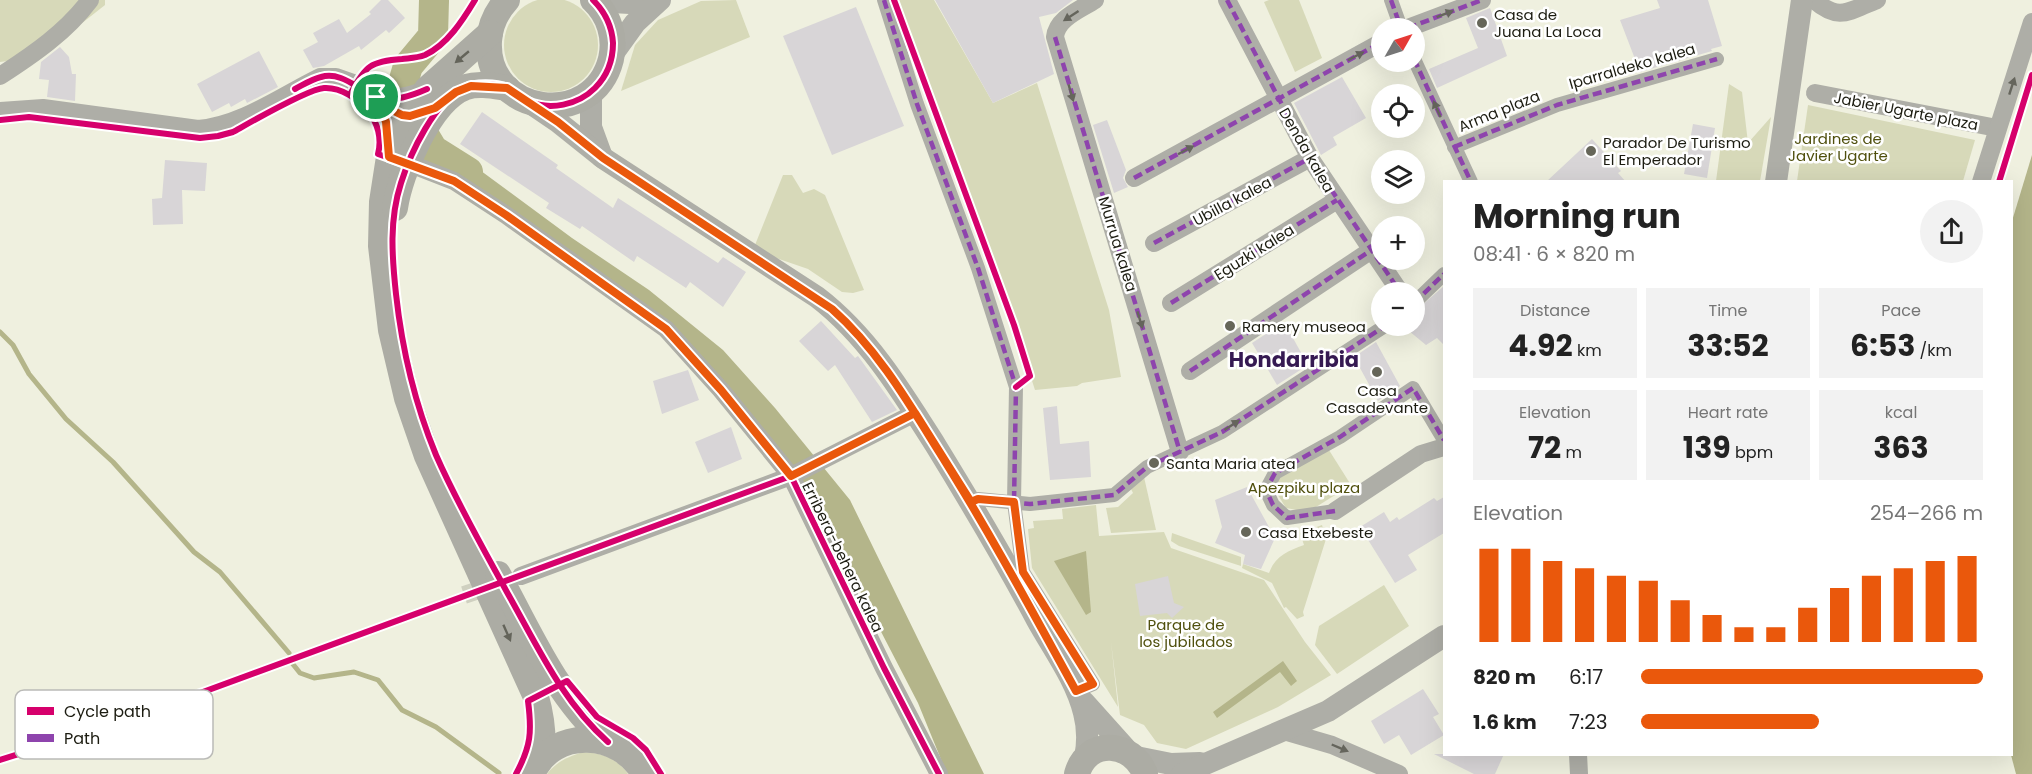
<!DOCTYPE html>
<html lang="en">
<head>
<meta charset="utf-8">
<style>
  :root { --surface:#fff; --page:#f2f2f2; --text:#222; --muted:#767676; --accent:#ea580c }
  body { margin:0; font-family:Poppins,sans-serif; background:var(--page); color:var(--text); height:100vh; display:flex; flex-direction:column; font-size:22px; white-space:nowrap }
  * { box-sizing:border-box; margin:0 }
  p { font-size:20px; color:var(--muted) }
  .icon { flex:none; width:33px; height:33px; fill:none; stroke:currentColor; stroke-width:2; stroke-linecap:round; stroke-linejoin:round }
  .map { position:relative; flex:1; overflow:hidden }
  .details { position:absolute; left:1443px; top:180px; width:570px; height:576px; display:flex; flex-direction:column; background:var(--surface); border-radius:0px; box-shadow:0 6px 24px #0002 }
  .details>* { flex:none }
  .needle { width:39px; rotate:51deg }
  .buttons { position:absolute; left:1371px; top:18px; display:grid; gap:12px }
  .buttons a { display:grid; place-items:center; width:54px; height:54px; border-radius:50%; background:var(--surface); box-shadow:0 6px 24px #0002; font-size:30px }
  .pin { position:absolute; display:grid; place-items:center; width:51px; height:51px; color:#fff; margin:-26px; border:3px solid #fff; border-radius:50%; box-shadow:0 2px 6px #0007 }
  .round { display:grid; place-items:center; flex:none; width:63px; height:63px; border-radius:32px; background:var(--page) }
  .summary { display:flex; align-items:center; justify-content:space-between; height:102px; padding:0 30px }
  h1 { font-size:33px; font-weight:700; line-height:45px }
  .metrics { display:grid; grid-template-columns:repeat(3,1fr); gap:9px; height:102px; padding:6px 30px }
  .metrics div { display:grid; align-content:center; border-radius:0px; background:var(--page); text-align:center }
  .metrics b { font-size:30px; font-weight:700 }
  .metrics small { font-size:16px; font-weight:400 }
  .metrics p { font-size:16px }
  .chart { height:168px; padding:12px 30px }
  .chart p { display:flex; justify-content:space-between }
  .chart svg { width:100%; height:108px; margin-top:6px; stroke:var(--accent); stroke-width:6 }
  ul { padding:0 30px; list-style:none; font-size:20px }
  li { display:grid; grid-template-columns:96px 72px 1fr; align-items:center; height:45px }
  li i { height:15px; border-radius:8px; background:var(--accent) }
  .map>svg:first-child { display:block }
  .green { fill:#d7d9b9 }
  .water { fill:#b4b58a }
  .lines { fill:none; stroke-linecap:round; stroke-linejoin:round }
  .stream { stroke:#b4b58a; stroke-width:5 }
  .river { stroke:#b4b58a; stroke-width:30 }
  .building { fill:#d8d5d7 }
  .minor-tunnel { stroke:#cfd0c0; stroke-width:18; stroke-dasharray:18 9; stroke-linecap:butt }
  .pedestrian { stroke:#aeaea7; stroke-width:14 }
  .minor { stroke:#aeaea7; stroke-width:18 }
  .tertiary { stroke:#aeaea7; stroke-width:22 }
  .secondary { stroke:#acaca4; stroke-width:26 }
  .quiet { stroke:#8e44ad; stroke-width:4.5; stroke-dasharray:9 4.5; stroke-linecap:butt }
  .cycleway-casing { stroke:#fff; stroke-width:10 }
  .cycleway { stroke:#d6006c; stroke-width:6 }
  .oneway { fill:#65655c }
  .oneway2 { fill:#64645a }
  .route-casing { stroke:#fff; stroke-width:12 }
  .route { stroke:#ea580c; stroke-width:8 }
  .poi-dot { fill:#666659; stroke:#fff; stroke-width:2 }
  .labels { text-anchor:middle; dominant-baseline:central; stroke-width:5; stroke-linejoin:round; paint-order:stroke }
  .poi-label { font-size:15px; fill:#1c1c11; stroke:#fff; text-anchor:start }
  .street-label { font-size:15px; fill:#1c1c11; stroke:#fff }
  .park-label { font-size:15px; fill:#50500e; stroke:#fff }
  .district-label { font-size:21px; font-weight:bold; fill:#351952; stroke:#fff }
  .key { fill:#fff; stroke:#bbbbb8; stroke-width:1.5 }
  .key-label { font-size:16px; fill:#1c1c11 }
</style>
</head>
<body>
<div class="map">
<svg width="2032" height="774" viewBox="0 0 2032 774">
  <rect width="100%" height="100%" fill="#eff0df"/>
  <g class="green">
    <circle cx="551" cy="45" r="47"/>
    <path d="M0,0H105V5L39,57L0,62Z"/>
    <path d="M736,0L750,37L621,91L635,45L658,20L701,1Z"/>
    <path d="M894,0H934L993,103L1037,83L1109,310L1121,377L1082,383L1077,386L1035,390L1014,325Z"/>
    <path d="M1269,0H1299L1322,58L1295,72L1264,2Z"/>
    <path d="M1729,84L1742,92L1748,143L1771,117L1760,181H1716Z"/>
    <path d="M1808,105L1975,140L1963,181H1797Z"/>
    <path d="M783,175H792L803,193L814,189L825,195L864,290L853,293L842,292L808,269L753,250Z"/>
    <path d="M1327,447L1351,485L1308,512L1286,508L1273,487L1279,474Z"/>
    <path d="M1144,477L1156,530L1111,533L1106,508L1118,507L1133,493L1131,489Z"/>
    <path d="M1096,505L1099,536L1164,532L1171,548L1264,580L1305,642L1331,675L1278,707L1186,749L1157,743L1144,725L1120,715L1111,642L1118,707L1032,568L1028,529L1034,528L1033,521L1063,519L1062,509Z"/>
    <path d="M1322,525L1326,539L1303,612L1304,616L1297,619L1286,607L1284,608L1272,583L1242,568L1243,564L1269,573C1275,556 1288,551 1304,545L1300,533Z"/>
    <path d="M1172,533L1241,557V566L1179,546L1171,541Z"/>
    <path d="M1384,585L1409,626L1337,674L1315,645L1319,626Z"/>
    <path d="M583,752C602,753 617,758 628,774H547C557,761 568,757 583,752Z"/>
  </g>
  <g class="water">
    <path d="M425,0H449L439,39L428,32Z"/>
    <path d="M439,140L572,238L649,290L723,350L775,408L850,500L984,774H947L918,703L862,595L835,537L810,494L784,457L686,343L451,170L429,158Z"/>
    <path d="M2032,155V774H2016L2011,755L2012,221Z"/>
    <path d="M1086,551L1091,612L1086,615L1054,561Z"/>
    <path d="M1283,661L1297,681L1291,686L1280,672L1217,718L1213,712Z"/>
  </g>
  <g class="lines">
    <g class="stream">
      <path d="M0,332L13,345L29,374L66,419L113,462L194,552L220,572L289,653"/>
      <path d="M292,663L300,673L314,678L354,672L378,680L402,710L436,727L499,773"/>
    </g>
    <path class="river" d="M434,0L433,36L408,66L403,83L409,110L433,150L468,172"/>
  </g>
  <g class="building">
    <path d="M381,0H388L405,18L389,33L386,30L361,50L359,46L324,66L313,68L303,50L318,42L313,33L339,19L347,33L371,14L369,12Z"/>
    <path d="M935,0H1073L1056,13L1039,17L1054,74L993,103Z"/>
    <path d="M1657,0H1708L1722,46L1711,49L1712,51L1640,72L1620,20L1660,8Z"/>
    <path d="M856,7L904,126L832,155L783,36Z"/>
    <path d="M1490,8L1507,56L1437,88L1429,69L1478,48L1466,18Z"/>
    <path d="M60,47L69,57L72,74H76L75,101L47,97L49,80L39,79L41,62Z"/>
    <path d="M259,51L278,87L247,103L245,99L231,107L229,103L212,112L197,84Z"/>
    <path d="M1342,77L1366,118L1333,137L1337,145L1321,155L1294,103Z"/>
    <path d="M482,112L558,165L556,168L613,208L618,198L718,263L723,257L746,272L723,307L690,282L686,288L637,256L634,262L582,226L580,229L546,208L549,203L460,144Z"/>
    <path d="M1107,120L1126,170L1123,178L1128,187L1114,193L1093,125Z"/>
    <path d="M1693,124L1715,128L1707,178L1684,174Z"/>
    <path d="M1592,139L1621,171L1618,173L1626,182H1546Z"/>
    <path d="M165,160L207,163L205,191L182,190L183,224L153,225L152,199L162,198Z"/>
    <path d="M1444,286V345L1437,338L1426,345L1403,326H1414V312Z"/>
    <path d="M821,321L855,358L858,356L897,410L872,422L835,365L828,371L799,341Z"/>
    <path d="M1284,322L1308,365L1277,385L1252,343Z"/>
    <path d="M1376,342L1400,386L1378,401L1354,357Z"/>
    <path d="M688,370L699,400L662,414L653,381Z"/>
    <path d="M1057,406L1060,444L1089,441L1091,477L1050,480L1043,408Z"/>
    <path d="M731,427L742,459L708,473L695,442Z"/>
    <path d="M1247,487L1275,538L1261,569L1243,564L1245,555L1215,543L1222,527L1215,500Z"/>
    <path d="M1444,497V533L1408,555L1417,570L1395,583L1360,527L1384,512L1390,522L1397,517L1399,520L1434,498L1437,501Z"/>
    <path d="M1168,576L1174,603L1184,607L1172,618L1167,613L1140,616L1135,584Z"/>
    <path d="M1423,689L1439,714L1433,717L1444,735L1411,755L1399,735L1384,744L1371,721Z"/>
    <path d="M1434,754H1504L1495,774H1474Z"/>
  </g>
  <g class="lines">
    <path class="minor-tunnel" d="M464,595L497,584"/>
    <g class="pedestrian">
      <path d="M884,0L917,104L978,268L1016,387L1014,502L1023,572L1093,684L1076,691"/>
      <path d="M1391,0L1401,28"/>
      <path d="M1414,59L1471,182"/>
      <path d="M1454,147L1557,105L1717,59"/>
      <path d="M1414,303L1444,274"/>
      <path d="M971,502L978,499L1030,504L1114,495L1147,467L1222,432L1385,326"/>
      <path d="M1335,511L1287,518L1273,505L1266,490L1275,473L1340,437L1413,388L1444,440"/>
    </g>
    <g class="minor">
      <path d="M1095,0C1080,10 1057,18 1055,37L1180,452"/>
      <path d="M1227,0L1310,158L1400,292"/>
      <path d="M1814,0C1839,22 1849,11 1877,0"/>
      <path d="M1408,28L1482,0"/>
      <path d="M0,76C34,54 66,32 90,0"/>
      <path d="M1815,93L1997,128"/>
      <path d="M376,97C395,99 409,97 427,89"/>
      <path d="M377,98L386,122L389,156"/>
      <path d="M0,111L43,108L198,129C242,125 281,96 320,77H336L356,84L402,115L420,114"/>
      <path d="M408,163L454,181L506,215L666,329L721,390L791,476L884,668L939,774"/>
      <path d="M1134,178L1382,42"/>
      <path d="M1981,182L2032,22"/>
      <path d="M1154,243L1310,158"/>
      <path d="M1171,303L1337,200"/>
      <path d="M1190,371L1370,251"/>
      <path d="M1335,511L1421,454L1444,447"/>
      <path d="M521,576L791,476L915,413"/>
      <path d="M1284,731L1332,745L1399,774"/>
      <path d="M1578,754L1579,774"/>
    </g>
    <g class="tertiary">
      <path d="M594,1L630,3L650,0"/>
      <path d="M612,55L635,23L660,0"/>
      <path d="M591,92V127L602,157"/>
      <path d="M530,103L558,122L603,158L817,297C868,336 902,392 936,446C971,503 1005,560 1037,620C1053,649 1076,680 1084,713C1088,728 1088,743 1085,758"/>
      <path d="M1776,182L1802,0"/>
      <path d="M1084,702L1127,750"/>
      <path d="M1136,757L1171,764L1200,763"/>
      <path d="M1182,774L1328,711L1444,636"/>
    </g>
    <g class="secondary">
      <path d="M507,0C497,11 490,25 489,41C485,115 593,131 611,59C616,37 609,15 593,0"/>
      <path d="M490,33L427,89L409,116L389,157L382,202L381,246L391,330L407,398L427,456L536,697C542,718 544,736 542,758"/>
      <path d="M395,208C400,173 430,100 466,87C479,83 493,86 507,88"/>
      <path d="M498,574C530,634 557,697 608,742"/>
      <path d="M532,774C553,726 621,731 644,774"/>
      <path d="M1077,774C1087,737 1133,741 1145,774"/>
    </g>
    <g class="quiet">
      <path d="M884,0L917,104L978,268L1016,387L1014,502L1023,572L1093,684L1076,691"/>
      <path d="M1227,0L1310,158L1400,292"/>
      <path d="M1391,0L1401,28"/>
      <path d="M1408,28L1482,0"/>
      <path d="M1055,37L1180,452"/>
      <path d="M1414,59L1471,182"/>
      <path d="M1454,147L1557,105L1717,59"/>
      <path d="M1134,178L1382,42"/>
      <path d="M1154,243L1310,158"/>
      <path d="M1171,303L1337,200"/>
      <path d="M1414,303L1444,274"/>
      <path d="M1190,371L1370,251"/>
      <path d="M971,502L978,499L1030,504L1114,495L1147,467L1222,432L1385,326"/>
      <path d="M1335,511L1287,518L1273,505L1266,490L1275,473L1340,437L1413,388L1444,440"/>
    </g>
    <defs>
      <g id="cycleway">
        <path d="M593,0C605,12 612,27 613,43C613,60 607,76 595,88C578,105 550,111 528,101C520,98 515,92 507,88C496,83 475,83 464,88C435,100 410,154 401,183C389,220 392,257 396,294C402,349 415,404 436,455C457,503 483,548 508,594C538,647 562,701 608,742"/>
        <path d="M894,0L1014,325L1030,376L1016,387"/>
        <path d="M295,89C303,85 312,79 321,77C342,71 358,90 377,97C394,102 411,96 427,89"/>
        <path d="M351,93C365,66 371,61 402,59C410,58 417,58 425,55C447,45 463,20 475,0"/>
        <path d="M0,120L29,117L200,138L218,136L233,132C251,122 308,89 324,88C341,87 358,99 368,111C378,123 382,139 378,154L454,181L506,215L666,329L721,390L791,476L884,668L939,774"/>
        <path d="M1999,182L2032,75"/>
        <path d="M0,760L124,721L791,476L915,413"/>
        <path d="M516,774C531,746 532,732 528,701L567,681L597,717L633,738L646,750L661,774"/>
      </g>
    </defs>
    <use href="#cycleway" class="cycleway-casing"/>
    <use href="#cycleway" class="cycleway"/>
  </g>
  <defs><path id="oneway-solid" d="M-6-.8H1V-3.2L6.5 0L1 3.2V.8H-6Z" transform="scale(1.5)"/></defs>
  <g class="oneway">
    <use href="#oneway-solid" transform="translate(1445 14) rotate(-21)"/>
    <use href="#oneway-solid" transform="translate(1071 16) rotate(147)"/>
    <use href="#oneway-solid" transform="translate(1356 56) rotate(-28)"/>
    <use href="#oneway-solid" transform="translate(2012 86) rotate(-72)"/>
    <use href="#oneway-solid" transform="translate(1071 93) rotate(74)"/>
    <use href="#oneway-solid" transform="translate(1437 109) rotate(-114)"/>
    <use href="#oneway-solid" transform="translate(1186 150) rotate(-28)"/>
    <use href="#oneway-solid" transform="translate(1140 320) rotate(73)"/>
    <use href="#oneway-solid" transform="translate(1232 425) rotate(-33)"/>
    <use href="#oneway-solid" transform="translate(1340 748) rotate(23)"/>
  </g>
  <g class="oneway2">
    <use href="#oneway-solid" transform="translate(462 57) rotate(140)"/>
    <use href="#oneway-solid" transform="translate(507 633) rotate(66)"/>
  </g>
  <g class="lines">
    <defs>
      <path id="route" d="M376,97L386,122L389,157L454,181L506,215L666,329L721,390L791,476L915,413L971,502L978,499L1014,502L1023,572L1093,684L1076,691C1030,607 985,524 933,442C904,395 874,346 832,309L603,158L558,122L507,88L471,86L456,92L435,108L410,116L402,115L392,110L376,97"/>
    </defs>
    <use href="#route" class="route-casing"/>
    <use href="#route" class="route"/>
  </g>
  <g class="poi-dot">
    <circle cx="1482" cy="23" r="6"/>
    <circle cx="1591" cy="151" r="6"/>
    <circle cx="1230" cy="326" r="6"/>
    <circle cx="1377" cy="372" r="6"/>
    <circle cx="1154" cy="463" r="6"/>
    <circle cx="1246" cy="532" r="6"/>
  </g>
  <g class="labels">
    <g class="poi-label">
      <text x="1494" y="14">Casa de<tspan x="1494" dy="17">Juana La Loca</tspan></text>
      <text x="1603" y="142">Parador De Turismo<tspan x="1603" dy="17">El Emperador</tspan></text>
      <text x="1242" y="326">Ramery museoa</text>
      <text x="1377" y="390" text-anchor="middle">Casa<tspan x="1377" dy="17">Casadevante</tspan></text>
      <text x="1166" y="463">Santa Maria atea</text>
      <text x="1258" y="532">Casa Etxebeste</text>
    </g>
    <g class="street-label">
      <text transform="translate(1632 66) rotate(-16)">Iparraldeko kalea</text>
      <text transform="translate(1499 111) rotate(-22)">Arma plaza</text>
      <text transform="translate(1906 111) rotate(11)">Jabier Ugarte plaza</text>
      <text transform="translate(1307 150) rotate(60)">Denda kalea</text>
      <text transform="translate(1232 201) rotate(-28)">Ubilla kalea</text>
      <text transform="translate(1118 244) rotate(73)">Murrua kalea</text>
      <text transform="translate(1254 252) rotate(-32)">Eguzki kalea</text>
      <text transform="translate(843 557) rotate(64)">Erribera-behera kalea</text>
    </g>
    <g class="park-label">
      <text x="1838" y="138">Jardines de<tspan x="1838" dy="17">Javier Ugarte</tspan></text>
      <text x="1304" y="487">Apezpiku plaza</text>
      <text x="1186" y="624">Parque de<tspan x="1186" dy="17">los jubilados</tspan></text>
    </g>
    <g class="district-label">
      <text x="1294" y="359">Hondarribia</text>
    </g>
  </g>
  <rect x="15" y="690" width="198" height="69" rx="9" class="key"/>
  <rect x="27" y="707" width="27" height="8" fill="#d6006c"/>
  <rect x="27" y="734" width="27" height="8" fill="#8e44ad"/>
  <g class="key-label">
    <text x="64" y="717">Cycle path</text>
    <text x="64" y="744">Path</text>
  </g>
</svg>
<div class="buttons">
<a><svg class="needle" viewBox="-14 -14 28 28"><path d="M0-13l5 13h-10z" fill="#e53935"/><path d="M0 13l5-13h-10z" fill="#767676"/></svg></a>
<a><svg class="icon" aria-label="locate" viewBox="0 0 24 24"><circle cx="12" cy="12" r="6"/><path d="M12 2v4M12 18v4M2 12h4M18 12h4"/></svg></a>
<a><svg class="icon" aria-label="layers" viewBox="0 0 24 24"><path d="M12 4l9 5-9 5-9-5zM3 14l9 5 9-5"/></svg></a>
<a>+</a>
<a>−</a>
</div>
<div class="pin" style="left:376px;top:97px;background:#1e9e55"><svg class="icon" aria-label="arrive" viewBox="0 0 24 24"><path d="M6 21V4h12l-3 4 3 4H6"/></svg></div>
<section class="details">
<div class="summary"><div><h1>Morning run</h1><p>08:41 · 6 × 820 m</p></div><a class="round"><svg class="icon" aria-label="share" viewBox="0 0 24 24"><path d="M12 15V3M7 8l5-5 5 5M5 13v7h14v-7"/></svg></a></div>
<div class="metrics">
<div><p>Distance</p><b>4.92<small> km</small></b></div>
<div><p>Time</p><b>33:52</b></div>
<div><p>Pace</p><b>6:53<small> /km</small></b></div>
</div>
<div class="metrics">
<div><p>Elevation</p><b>72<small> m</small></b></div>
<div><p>Heart rate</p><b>139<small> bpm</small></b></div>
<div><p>kcal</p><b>363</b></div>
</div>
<div class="chart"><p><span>Elevation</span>254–266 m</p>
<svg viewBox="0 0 160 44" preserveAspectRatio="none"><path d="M5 44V6M15 44V6M25 44V11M35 44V14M45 44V17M55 44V19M65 44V27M75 44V33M85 44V38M95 44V38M105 44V30M115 44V22M125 44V17M135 44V14M145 44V11M155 44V9"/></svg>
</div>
<ul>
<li><b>820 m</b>6:17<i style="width:100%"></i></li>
<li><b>1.6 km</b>7:23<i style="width:52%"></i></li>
</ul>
</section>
</div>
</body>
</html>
